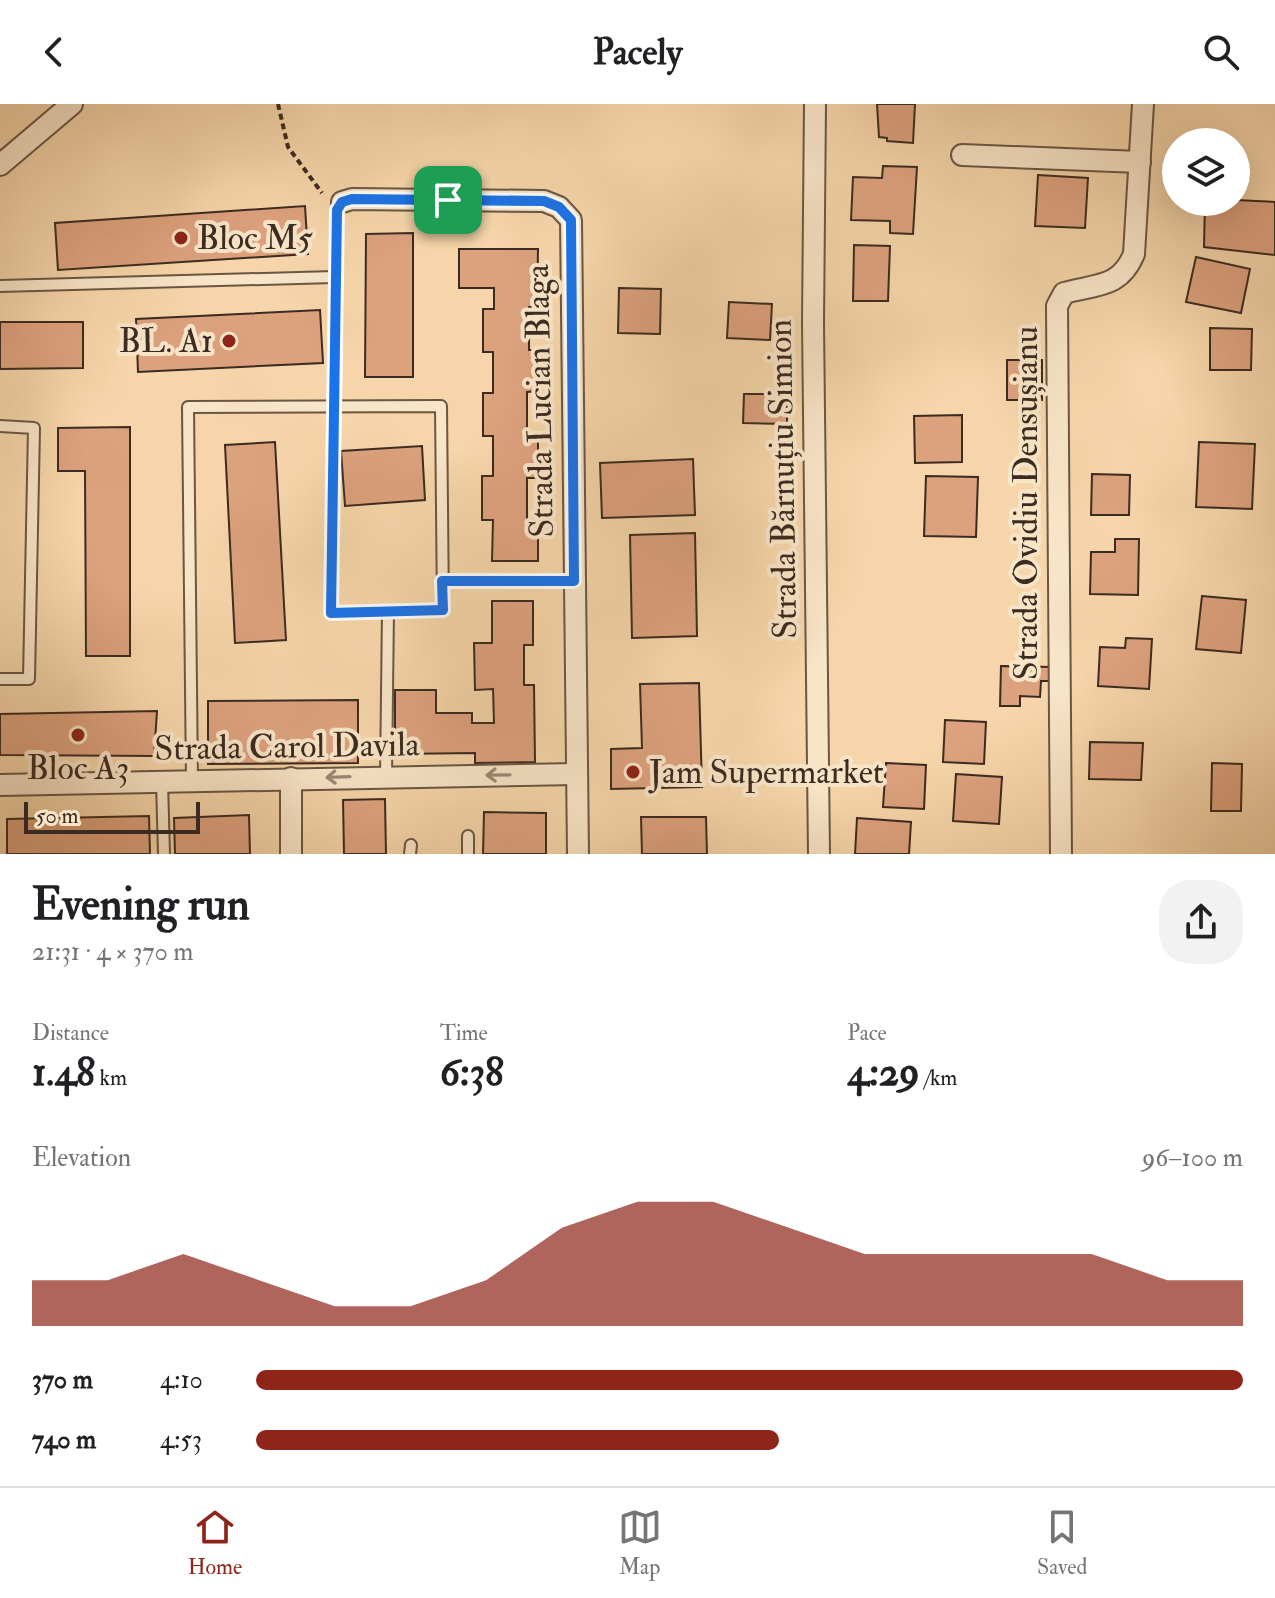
<!DOCTYPE html>
<html lang="en">
<head>
<meta charset="utf-8">
<style>
  :root { --surface:#fff; --page:#f2f2f2; --text:#202124; --muted:#757577; --line:#e0e0e0; --accent:#8f2418 }
  body { margin:0; font-family:"IM FELL Double Pica",serif; background:var(--page); color:var(--text); height:100vh; display:flex; flex-direction:column; font-size:30px; white-space:nowrap }
  * { box-sizing:border-box; margin:0 }
  p { font-size:26px; color:var(--muted) }
  .icon { flex:none; width:44px; height:44px; fill:none; stroke:currentColor; stroke-width:2; stroke-linecap:round; stroke-linejoin:round }
  .map { position:relative; height:750px; overflow:hidden }
  .sheet { display:flex; flex-direction:column; background:var(--surface); flex:1 }
  .sheet>* { flex:none }
  .controls { position:absolute; left:1162px; top:24px; display:grid; gap:16px }
  .controls a { display:grid; place-items:center; width:88px; height:88px; border-radius:50%; background:var(--surface); box-shadow:0 8px 32px #0002; font-size:40px }
  .scale { position:absolute; left:24px; bottom:20px; width:176px; box-sizing:border-box; padding-left:8px; border:4px solid #3c2b21; border-top:0; font-size:22px; line-height:28px; white-space:nowrap; color:#3c2b21; -webkit-text-stroke:6px #f8e4c7; paint-order:stroke }
  .pin { position:absolute; display:grid; place-items:center; width:68px; height:68px; color:#fff; margin:-34px; border-radius:16px; box-shadow:0 4px 12px #0006 }
  .round { display:grid; place-items:center; flex:none; width:84px; height:84px; border-radius:32px; background:var(--page) }
  .summary { display:flex; align-items:center; justify-content:space-between; height:136px; padding:0 32px }
  h1 { font-size:44px; font-weight:800; line-height:60px }
  .stats { display:grid; grid-template-columns:repeat(3,1fr); gap:12px; height:136px; padding:8px 32px }
  .stats div { display:grid; align-content:center }
  .stats b { font-size:40px; font-weight:800 }
  .stats small { font-size:22px; font-weight:400 }
  .stats p { font-size:22px }
  .chart { height:224px; padding:16px 32px }
  .chart p { display:flex; justify-content:space-between }
  .chart svg { width:100%; height:144px; margin-top:8px; fill:var(--accent); opacity:.7 }
  ul { padding:0 32px; list-style:none; font-size:26px }
  li { display:grid; grid-template-columns:128px 96px 1fr; align-items:center; height:60px }
  li i { height:20px; border-radius:10px; background:var(--accent) }
  header { display:flex; justify-content:space-between; align-items:center; height:104px; padding:0 32px; background:var(--surface); font-size:36px; font-weight:800 }
  .tabs { display:flex; justify-content:space-around; align-items:center; height:112px; border-top:2px solid var(--line); background:var(--surface); font-size:22px; color:var(--muted) }
  .tabs a { display:grid; justify-items:center; gap:4px }
  .tabs .current { color:var(--accent) }
  .map>svg:first-child { display:block }
  .building { fill:#dca17d; stroke:#3c2b21; stroke-width:2 }
  .lines { fill:none; stroke-linecap:round; stroke-linejoin:round }
  .lane-casing { stroke:#6a5643; stroke-width:14 }
  .street-casing { stroke:#6a5643; stroke-width:24 }
  .path { stroke:#3c2b21; stroke-width:4; stroke-dasharray:6 4; stroke-linecap:butt }
  .lane { stroke:#f8e4c7; stroke-width:10 }
  .street { stroke:#f8e4c7; stroke-width:20 }
  .oneway { stroke:#9a8874 }
  .route-casing { stroke:#fff; stroke-width:16 }
  .route { stroke:#1a73e8; stroke-width:10 }
  .poi-dot { fill:#8f2418; stroke:#f8e4c7; stroke-width:3 }
  .labels { text-anchor:middle; dominant-baseline:central; stroke-width:8; stroke-linejoin:round; paint-order:stroke }
  .poi-label { font-size:34px; fill:#3c2b21; stroke:#f8e4c7; text-anchor:start }
  .street-label { font-size:34px; fill:#3c2b21; stroke:#f8e4c7 }
</style>
</head>
<body>
<header><svg class="icon" aria-label="back" viewBox="0 0 24 24"><path d="M15 5l-7 7 7 7"/></svg>Pacely<svg class="icon" aria-label="search" viewBox="0 0 24 24"><circle cx="10" cy="10" r="6"/><path d="M15 15l6 6"/></svg></header>
<div class="map">
<svg width="1275" height="750" viewBox="0 0 1275 750">
  <rect width="100%" height="100%" fill="#f5d5a9"/>
  <filter id="stains"><feTurbulence type="fractalNoise" baseFrequency=".0025" numOctaves="4"/><feColorMatrix values="0 0 0 0 .2 0 0 0 0 .09 0 0 0 0 .02 0 0 0 .5 -.17"/></filter>
  <radialGradient id="worn" r=".72"><stop offset=".6" stop-color="#630" stop-opacity="0"/><stop offset="1" stop-color="#630" stop-opacity=".3"/></radialGradient>
  <g class="building">
    <path d="M877,0H915L913,39L887,37V34L879,33Z"/>
    <path d="M883,62L917,63L913,130L890,129V117L851,116L853,73L882,74Z"/>
    <path d="M1038,71L1088,74L1085,124L1035,122Z"/>
    <path d="M1236,96L1275,98V151L1204,143L1205,98Z"/>
    <path d="M305,102L308,150L58,166L55,119Z"/>
    <path d="M413,129V273H365L366,130Z"/>
    <path d="M854,141L890,142L888,197H853Z"/>
    <path d="M459,145H538L537,203H529V246H538V287L527,288V332H538V374H527V415H538V457H492L493,416H482V372H493V332H483V289H493V248H483V205H494V184H459Z"/>
    <path d="M1196,153L1250,165L1241,209L1186,198Z"/>
    <path d="M619,184L661,185L660,230L618,229Z"/>
    <path d="M729,198L772,200L770,236L727,234Z"/>
    <path d="M320,206L323,259L138,268L136,215Z"/>
    <path d="M0,218H83V264L0,265Z"/>
    <path d="M1210,224L1252,225L1251,266H1210Z"/>
    <rect x="1007" y="256" width="35" height="40"/>
    <path d="M744,290H787V320L743,319Z"/>
    <path d="M962,311V358L915,359L914,312Z"/>
    <path d="M130,323V552H86L85,367H58V324Z"/>
    <path d="M275,338L286,536L235,539L225,341Z"/>
    <path d="M1199,338L1255,340L1252,405L1196,403Z"/>
    <path d="M422,342L425,396L345,402L341,347Z"/>
    <path d="M693,355L695,411L602,414L600,359Z"/>
    <path d="M1092,370L1130,371L1129,411H1091Z"/>
    <path d="M926,372L978,373L976,433L924,432Z"/>
    <path d="M695,429L697,532L632,534L630,431Z"/>
    <path d="M1115,435H1139L1138,491L1090,490L1091,448H1115Z"/>
    <path d="M1202,492L1246,496L1241,549L1196,545Z"/>
    <path d="M492,497H533V541H524V581H534L535,658L475,659V649L395,650V586H436V609H472V619H494L493,585L475,586L474,539H492Z"/>
    <path d="M1126,534L1152,535L1149,585L1098,582L1100,543L1125,544Z"/>
    <path d="M1001,562L1051,563V577H1041L1040,593L1020,592V602H1000Z"/>
    <path d="M699,579L702,683L611,685V645L642,644L640,580Z"/>
    <path d="M358,596V659L208,660V597Z"/>
    <path d="M157,607L154,652L0,651V610Z"/>
    <path d="M945,616L986,618L984,660L943,658Z"/>
    <path d="M1090,638L1143,639L1141,676L1089,675Z"/>
    <path d="M886,659L926,661L924,705L883,703Z"/>
    <path d="M1212,659L1242,660L1241,707H1211Z"/>
    <path d="M956,670L1002,673L999,720L953,717Z"/>
    <path d="M385,695L386,750H344L343,696Z"/>
    <path d="M484,708L546,709V750H483Z"/>
    <path d="M249,711L250,750H175L174,714Z"/>
    <path d="M149,712L150,750H7V715Z"/>
    <path d="M641,713H706L707,750H642Z"/>
    <path d="M857,714L911,718L909,750H855Z"/>
  </g>
  <g class="lines">
    <defs>
      <g id="lane">
        <path d="M342,98L337,106L331,509L388,507L386,672"/>
        <path d="M0,182L334,173"/>
        <path d="M0,322L34,324L29,575H0"/>
        <path d="M192,677L188,303L441,302L443,506L388,507"/>
        <path d="M162,678L164,750"/>
        <path d="M410,750L411,741"/>
        <path d="M468,750V732"/>
      </g>
      <g id="street">
        <path d="M815,0L813,219L819,750"/>
        <path d="M962,51L1140,58"/>
        <path d="M0,61L72,0"/>
        <path d="M342,98L352,95L544,97L559,103L571,116L578,750"/>
        <path d="M0,681L576,670"/>
        <path d="M291,750V674"/>
        <path d="M1061,750L1057,202L1064,189C1097,180 1120,184 1134,150L1143,0"/>
      </g>
    </defs>
    <use href="#lane" class="lane-casing"/>
    <use href="#street" class="street-casing"/>
    <g class="path">
      <path d="M278,0L288,43L322,89"/>
      <path d="M457,477H556"/>
    </g>
    <use href="#lane" class="lane"/>
    <use href="#street" class="street"/>
  </g>
  <defs><path id="oneway-shaft" d="M-6 0H5M1.5-3L5.5 0L1.5 3" fill="none" stroke-width="1.6" stroke-linecap="round" stroke-linejoin="round" transform="scale(2)"/></defs>
  <g class="oneway">
    <use href="#oneway-shaft" transform="translate(498 671) rotate(179)"/>
    <use href="#oneway-shaft" transform="translate(338 673) rotate(178)"/>
  </g>
  <g class="lines">
    <defs>
      <path id="route" d="M352,95L544,97L559,103L571,116L574,477H442L443,506L331,509L337,106L342,98Z"/>
    </defs>
    <use href="#route" class="route-casing"/>
    <use href="#route" class="route"/>
  </g>
  <g class="poi-dot">
    <circle cx="181" cy="134" r="8"/>
    <circle cx="229" cy="237" r="8"/>
    <circle cx="78" cy="631" r="8"/>
    <circle cx="633" cy="668" r="8"/>
  </g>
  <g class="labels">
    <g class="poi-label">
      <text x="197" y="134">Bloc M5</text>
      <text x="213" y="237" text-anchor="end">BL. A1</text>
      <text x="78" y="664" text-anchor="middle">Bloc A3</text>
      <text x="649" y="668">Jam Supermarket</text>
    </g>
    <g class="street-label">
      <text transform="translate(540 297) rotate(-91)">Strada Lucian Blaga</text>
      <text transform="translate(783 375) rotate(-91)">Strada Bărnuțiu Simion</text>
      <text transform="translate(1026 399) rotate(-90)">Strada Ovidiu Densușianu</text>
      <text transform="translate(287 643) rotate(-1)">Strada Carol Davila</text>
    </g>
  </g>
  <rect width="100%" height="100%" filter="url(#stains)"/>
  <rect width="100%" height="100%" fill="url(#worn)"/>
</svg>
<div class="controls">
<a><svg class="icon" aria-label="layers" viewBox="0 0 24 24"><path d="M12 4l9 5-9 5-9-5zM3 14l9 5 9-5"/></svg></a>
</div>
<div class="scale">50 m</div>
<div class="pin" style="left:448px;top:96px;background:#1e9e55"><svg class="icon" aria-label="arrive" viewBox="0 0 24 24"><path d="M6 21V4h12l-3 4 3 4H6"/></svg></div>
</div>
<section class="sheet">
<div class="summary"><div><h1>Evening run</h1><p>21:31 · 4 × 370 m</p></div><a class="round"><svg class="icon" aria-label="share" viewBox="0 0 24 24"><path d="M12 15V3M7 8l5-5 5 5M5 13v7h14v-7"/></svg></a></div>
<div class="stats">
<div><p>Distance</p><b>1.48<small> km</small></b></div>
<div><p>Time</p><b>6:38</b></div>
<div><p>Pace</p><b>4:29<small> /km</small></b></div>
</div>
<div class="chart"><p><span>Elevation</span>96–100 m</p>
<svg viewBox="0 0 160 44" preserveAspectRatio="none"><path d="M0 44V30L10 30L20 22L30 30L40 38L50 38L60 30L70 14L80 6L90 6L100 14L110 22L120 22L130 22L140 22L150 30L160 30V44z"/></svg>
</div>
<ul>
<li><b>370 m</b>4:10<i style="width:100%"></i></li>
<li><b>740 m</b>4:53<i style="width:53%"></i></li>
</ul>
</section>
<nav class="tabs">
<a class="current"><svg class="icon" aria-label="home" viewBox="0 0 24 24"><path d="M3 11l9-7 9 7M6 9v11h12V9"/></svg>Home</a>
<a><svg class="icon" aria-label="map" viewBox="0 0 24 24"><path d="M3 6l6-2 6 2 6-2v14l-6 2-6-2-6 2zM9 4v14M15 6v14"/></svg>Map</a>
<a><svg class="icon" aria-label="saved" viewBox="0 0 24 24"><path d="M7 4h10v16l-5-4-5 4z"/></svg>Saved</a>
</nav>
</body>
</html>
